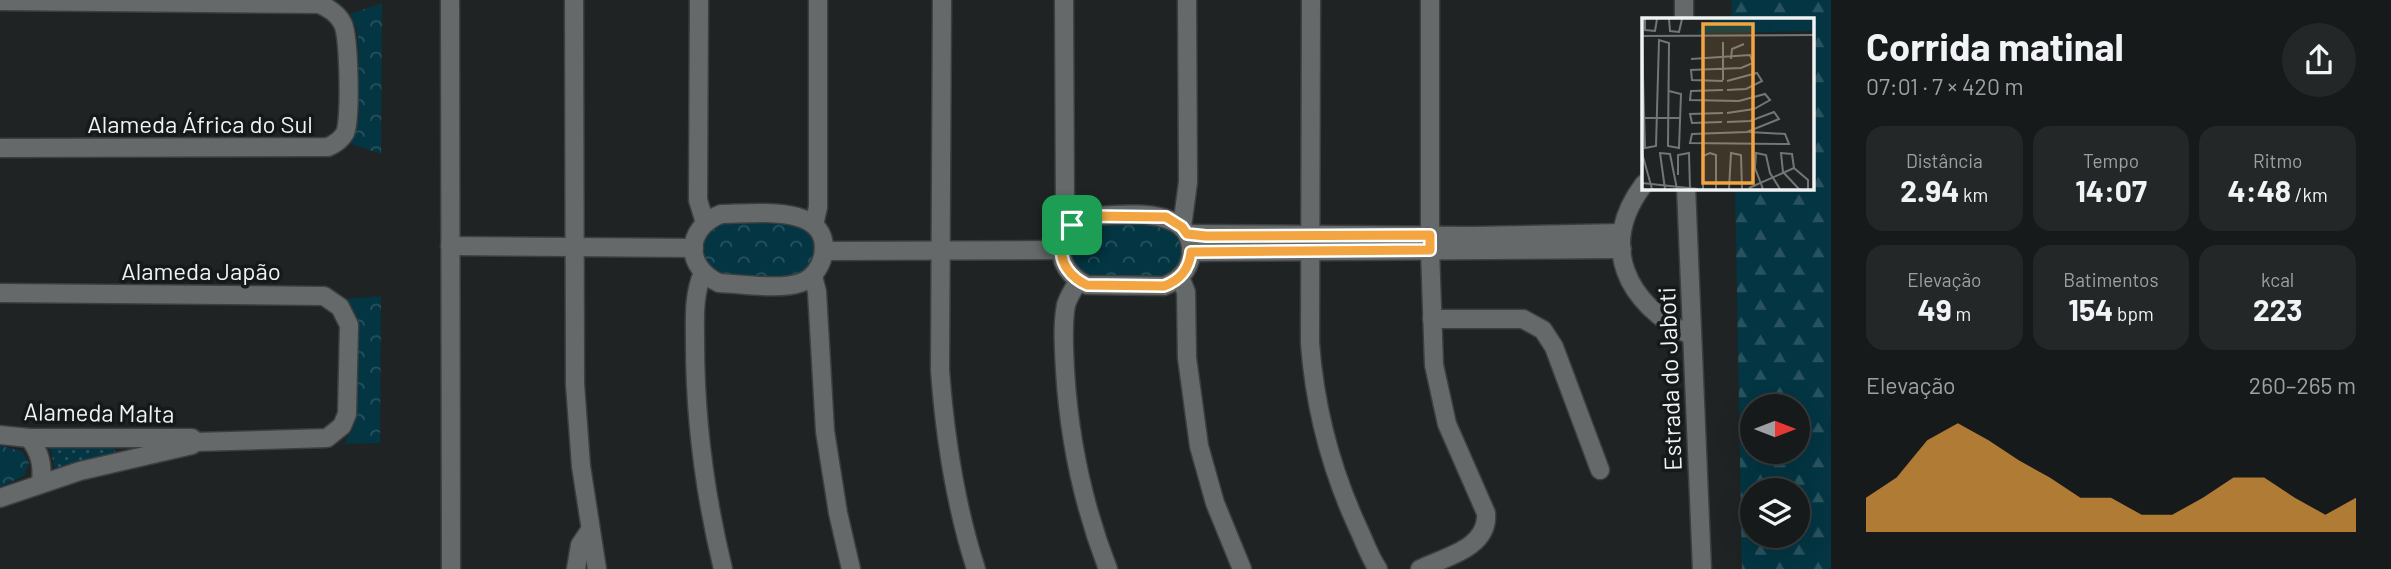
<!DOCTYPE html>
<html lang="pt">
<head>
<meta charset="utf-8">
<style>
  :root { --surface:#171a1b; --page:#242728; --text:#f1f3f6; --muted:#9ea1a3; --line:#36383a; --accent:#f2a540 }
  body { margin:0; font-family:Barlow,sans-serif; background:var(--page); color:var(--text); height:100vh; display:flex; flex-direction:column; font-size:26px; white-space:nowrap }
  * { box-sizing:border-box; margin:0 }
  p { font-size:23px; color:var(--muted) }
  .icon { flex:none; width:38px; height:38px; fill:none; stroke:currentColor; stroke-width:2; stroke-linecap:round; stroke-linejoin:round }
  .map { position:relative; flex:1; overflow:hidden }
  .side { display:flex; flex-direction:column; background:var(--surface); width:560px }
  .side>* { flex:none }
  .needle { width:46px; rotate:90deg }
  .controls { position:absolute; left:1740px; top:394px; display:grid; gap:14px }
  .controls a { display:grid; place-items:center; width:70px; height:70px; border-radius:50%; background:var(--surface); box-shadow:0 7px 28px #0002,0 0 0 2px var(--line); font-size:35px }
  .pin { position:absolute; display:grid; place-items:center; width:60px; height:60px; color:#fff; margin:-30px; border-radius:14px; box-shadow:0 4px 10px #0006 }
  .round { display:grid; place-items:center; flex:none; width:74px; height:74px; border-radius:37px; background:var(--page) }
  .head { display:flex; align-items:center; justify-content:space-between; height:119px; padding:0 35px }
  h1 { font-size:38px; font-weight:700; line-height:52px }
  .stats { display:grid; grid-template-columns:repeat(3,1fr); gap:10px; height:119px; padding:7px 35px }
  .stats div { display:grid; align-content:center; border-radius:18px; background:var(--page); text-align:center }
  .stats b { font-size:30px; font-weight:700 }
  .stats small { font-size:19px; font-weight:400 }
  .stats p { font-size:19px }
  .chart { height:196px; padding:14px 35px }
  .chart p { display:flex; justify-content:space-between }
  .chart svg { width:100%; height:126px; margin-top:7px; fill:var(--accent); opacity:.7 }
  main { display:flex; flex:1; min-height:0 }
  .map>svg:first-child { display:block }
  .grass { fill:url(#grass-dots) }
  .forest { fill:url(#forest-firs); fill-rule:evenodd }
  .park { fill:url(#park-crowns) }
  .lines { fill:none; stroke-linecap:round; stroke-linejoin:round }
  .minor-casing { stroke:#3c3f40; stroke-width:21 }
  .minor { stroke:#65696a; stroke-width:18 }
  .route-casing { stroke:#fff; stroke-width:14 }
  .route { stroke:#f2a540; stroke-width:9 }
  .labels { text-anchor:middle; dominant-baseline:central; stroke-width:7; stroke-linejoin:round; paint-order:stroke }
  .street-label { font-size:24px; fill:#f0f2f3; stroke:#16191a }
  .inset-road { fill:none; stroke:#737677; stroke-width:2 }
  .view { fill:#f2a540; fill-opacity:0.15; stroke:#f2a540; stroke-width:3.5 }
  .inset-edge { fill:none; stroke:#f0f2f3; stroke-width:3.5 }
</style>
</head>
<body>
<main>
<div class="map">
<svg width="1831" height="569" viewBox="0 0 1831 569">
  <defs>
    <pattern id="grass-dots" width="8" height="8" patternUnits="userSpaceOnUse" patternTransform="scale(1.75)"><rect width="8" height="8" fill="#033542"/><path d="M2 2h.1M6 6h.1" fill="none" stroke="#28535e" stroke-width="1.8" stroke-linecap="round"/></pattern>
    <pattern id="forest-firs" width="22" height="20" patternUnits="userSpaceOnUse" patternTransform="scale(1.75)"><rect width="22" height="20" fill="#033542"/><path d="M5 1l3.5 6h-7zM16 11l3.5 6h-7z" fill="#28535e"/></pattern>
    <pattern id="park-crowns" width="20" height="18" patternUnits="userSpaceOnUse" patternTransform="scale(1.75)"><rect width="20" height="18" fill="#033542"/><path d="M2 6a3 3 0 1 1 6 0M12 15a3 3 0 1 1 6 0" fill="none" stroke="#28535e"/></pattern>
  </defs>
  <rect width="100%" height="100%" fill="#1f2324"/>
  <path class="grass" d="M112,446L115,449V454L55,470L50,447Z"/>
  <path class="forest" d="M1731,0H1831V569H1742L1735,187H1812V19H1732ZM1752,406H1797V452H1752ZM1752,490H1797V536H1752Z"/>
  <g class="park">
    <path d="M382,3L381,154L351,144L359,118L358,38L356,27L350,14Z"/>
    <path d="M723,221C747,221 816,211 816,248C816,257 810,270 801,275C790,282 737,277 721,276C692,263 697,235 723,221Z"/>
    <path d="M1090,223L1164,224L1181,238L1184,252L1180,266L1162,279L1088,278L1072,264C1069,239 1069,238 1090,223Z"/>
    <path d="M381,296L380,443L344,444L353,428L357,411L356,325L353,311L346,299Z"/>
    <path d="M0,446L22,451L29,463L24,476L0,487Z"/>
  </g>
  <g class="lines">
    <defs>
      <g id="minor">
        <path d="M450,0L451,569"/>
        <path d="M574,0L575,384L581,466L597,569"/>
        <path d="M699,0L698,200L705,223"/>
        <path d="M942,0L940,370C945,438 955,504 976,569"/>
        <path d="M1064,0L1065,208L1072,225"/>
        <path d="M1311,0L1310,343C1315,410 1331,470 1359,530C1365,543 1370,558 1378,569"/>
        <path d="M1684,0V19"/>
        <path d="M0,1L319,4C329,8 338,14 343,24C349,38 351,120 345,133C341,140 335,144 328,147L0,148"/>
        <path d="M1644,184C1597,246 1627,304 1690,335"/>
        <path d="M1686,187L1702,569"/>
        <path d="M721,214C752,214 833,202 823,256C820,268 812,279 800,283C779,290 742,284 719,283C684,267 685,228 721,214Z"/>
        <path d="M1089,216C1122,216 1195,203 1191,255C1189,271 1178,281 1164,286L1087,285C1052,269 1053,229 1089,216Z"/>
        <path d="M814,225L818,207V0"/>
        <path d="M1182,227L1188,182L1187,0"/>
        <path d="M1187,234L1473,236L1621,233"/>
        <path d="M450,246L694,248"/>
        <path d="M824,251L1061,250"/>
        <path d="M1191,252L1622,249"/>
        <path d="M703,273C693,295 695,320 695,343C695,419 705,495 723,569"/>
        <path d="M813,276L817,292L825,431L838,513L851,569"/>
        <path d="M1180,277L1186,292L1187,358L1199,446L1215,503L1242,569"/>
        <path d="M1078,281C1074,289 1068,297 1066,305C1062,326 1064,349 1065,370C1069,438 1083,505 1108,569"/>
        <path d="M0,293L324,296L340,307L349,325L347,414L342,426L327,438L196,442L192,438H29L0,435"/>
        <path d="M1432,319H1523L1543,330L1554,347L1600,470"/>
        <path d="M29,438C40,452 43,465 41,483"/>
        <path d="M0,498L80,471L192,445"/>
        <path d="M576,569L580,545L590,530"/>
        <path d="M1420,569C1445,557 1489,548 1486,513L1447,424L1434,365L1430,250V0"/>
      </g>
    </defs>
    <use href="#minor" class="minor-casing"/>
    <use href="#minor" class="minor"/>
  </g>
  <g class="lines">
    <defs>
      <path id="route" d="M1089,216L1166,217L1182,227L1187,234L1206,236L1430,235V250L1191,252C1189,270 1180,280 1164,286L1087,285C1052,269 1053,229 1089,216Z"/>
    </defs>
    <use href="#route" class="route-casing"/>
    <use href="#route" class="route"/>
  </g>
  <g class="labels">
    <g class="street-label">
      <text x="200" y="123">Alameda África do Sul</text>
      <text x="201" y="270">Alameda Japão</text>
      <text transform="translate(1669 379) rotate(-92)">Estrada do Jaboti</text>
      <text transform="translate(99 412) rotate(1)">Alameda Malta</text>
    </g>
  </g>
  <g transform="translate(1642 18)">
    <rect width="172" height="172" fill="#1f2324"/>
    <path d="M73,1H130L125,14L53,15Z" fill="#033542"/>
    <path d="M130,1H171V13L125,14Z" fill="#033542"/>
    <path class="inset-road" d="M3,1V12L13,13L15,1M27,1L28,13L37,14L40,1M0,18L172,17M0,22L3,130L14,128L17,22L27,25L26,128L37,130L39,76L27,73M81,24V62M49,41L108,37L111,45L99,50L49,52L50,62L81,63M89,41L90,31L102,26M85,63L115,55L120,63L104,71L85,72M81,72L49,73L48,82L97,83L123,76L128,82L112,91L85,95M0,100H39M80,104L50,105L48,96L81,95M85,104L108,103L132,94L137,101L105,114L50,116L48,125L147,126L143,116L107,114M0,135L10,171M36,157V137L47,135L48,171M0,165L56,171M107,170L152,150M23,171L18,135L28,136L35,171M61,171V138L68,135L74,137V171M87,171L89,135L99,137L100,171M121,171L113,150L114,135L124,137L128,155L138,171M157,171L141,154L139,135L150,136L152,150L166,162V171"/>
    <path class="view" d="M61,6H111V165H61Z"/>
    <rect width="172" height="172" class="inset-edge"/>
  </g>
</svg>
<div class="controls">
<a><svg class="needle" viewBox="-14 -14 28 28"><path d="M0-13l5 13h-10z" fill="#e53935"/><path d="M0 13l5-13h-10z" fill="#9ea1a3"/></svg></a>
<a><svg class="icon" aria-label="layers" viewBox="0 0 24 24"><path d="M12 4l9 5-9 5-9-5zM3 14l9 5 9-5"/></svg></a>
</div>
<div class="pin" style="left:1072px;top:225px;background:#1e9e55"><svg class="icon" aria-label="arrive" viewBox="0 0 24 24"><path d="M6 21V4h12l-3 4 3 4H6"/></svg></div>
</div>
<section class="side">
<div class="head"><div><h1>Corrida matinal</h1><p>07:01 · 7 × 420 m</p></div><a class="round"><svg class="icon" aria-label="share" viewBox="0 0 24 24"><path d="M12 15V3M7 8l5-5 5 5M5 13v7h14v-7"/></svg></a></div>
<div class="stats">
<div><p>Distância</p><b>2.94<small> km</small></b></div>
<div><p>Tempo</p><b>14:07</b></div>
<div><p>Ritmo</p><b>4:48<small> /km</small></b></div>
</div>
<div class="stats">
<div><p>Elevação</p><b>49<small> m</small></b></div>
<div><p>Batimentos</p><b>154<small> bpm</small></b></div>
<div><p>kcal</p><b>223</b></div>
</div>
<div class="chart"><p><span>Elevação</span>260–265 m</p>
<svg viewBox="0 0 160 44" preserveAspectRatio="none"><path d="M0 44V32L10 25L20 12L30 6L40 12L50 19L60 25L70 32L80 32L90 38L100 38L110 32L120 25L130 25L140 32L150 38L160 32V44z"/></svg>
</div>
</section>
</main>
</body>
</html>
